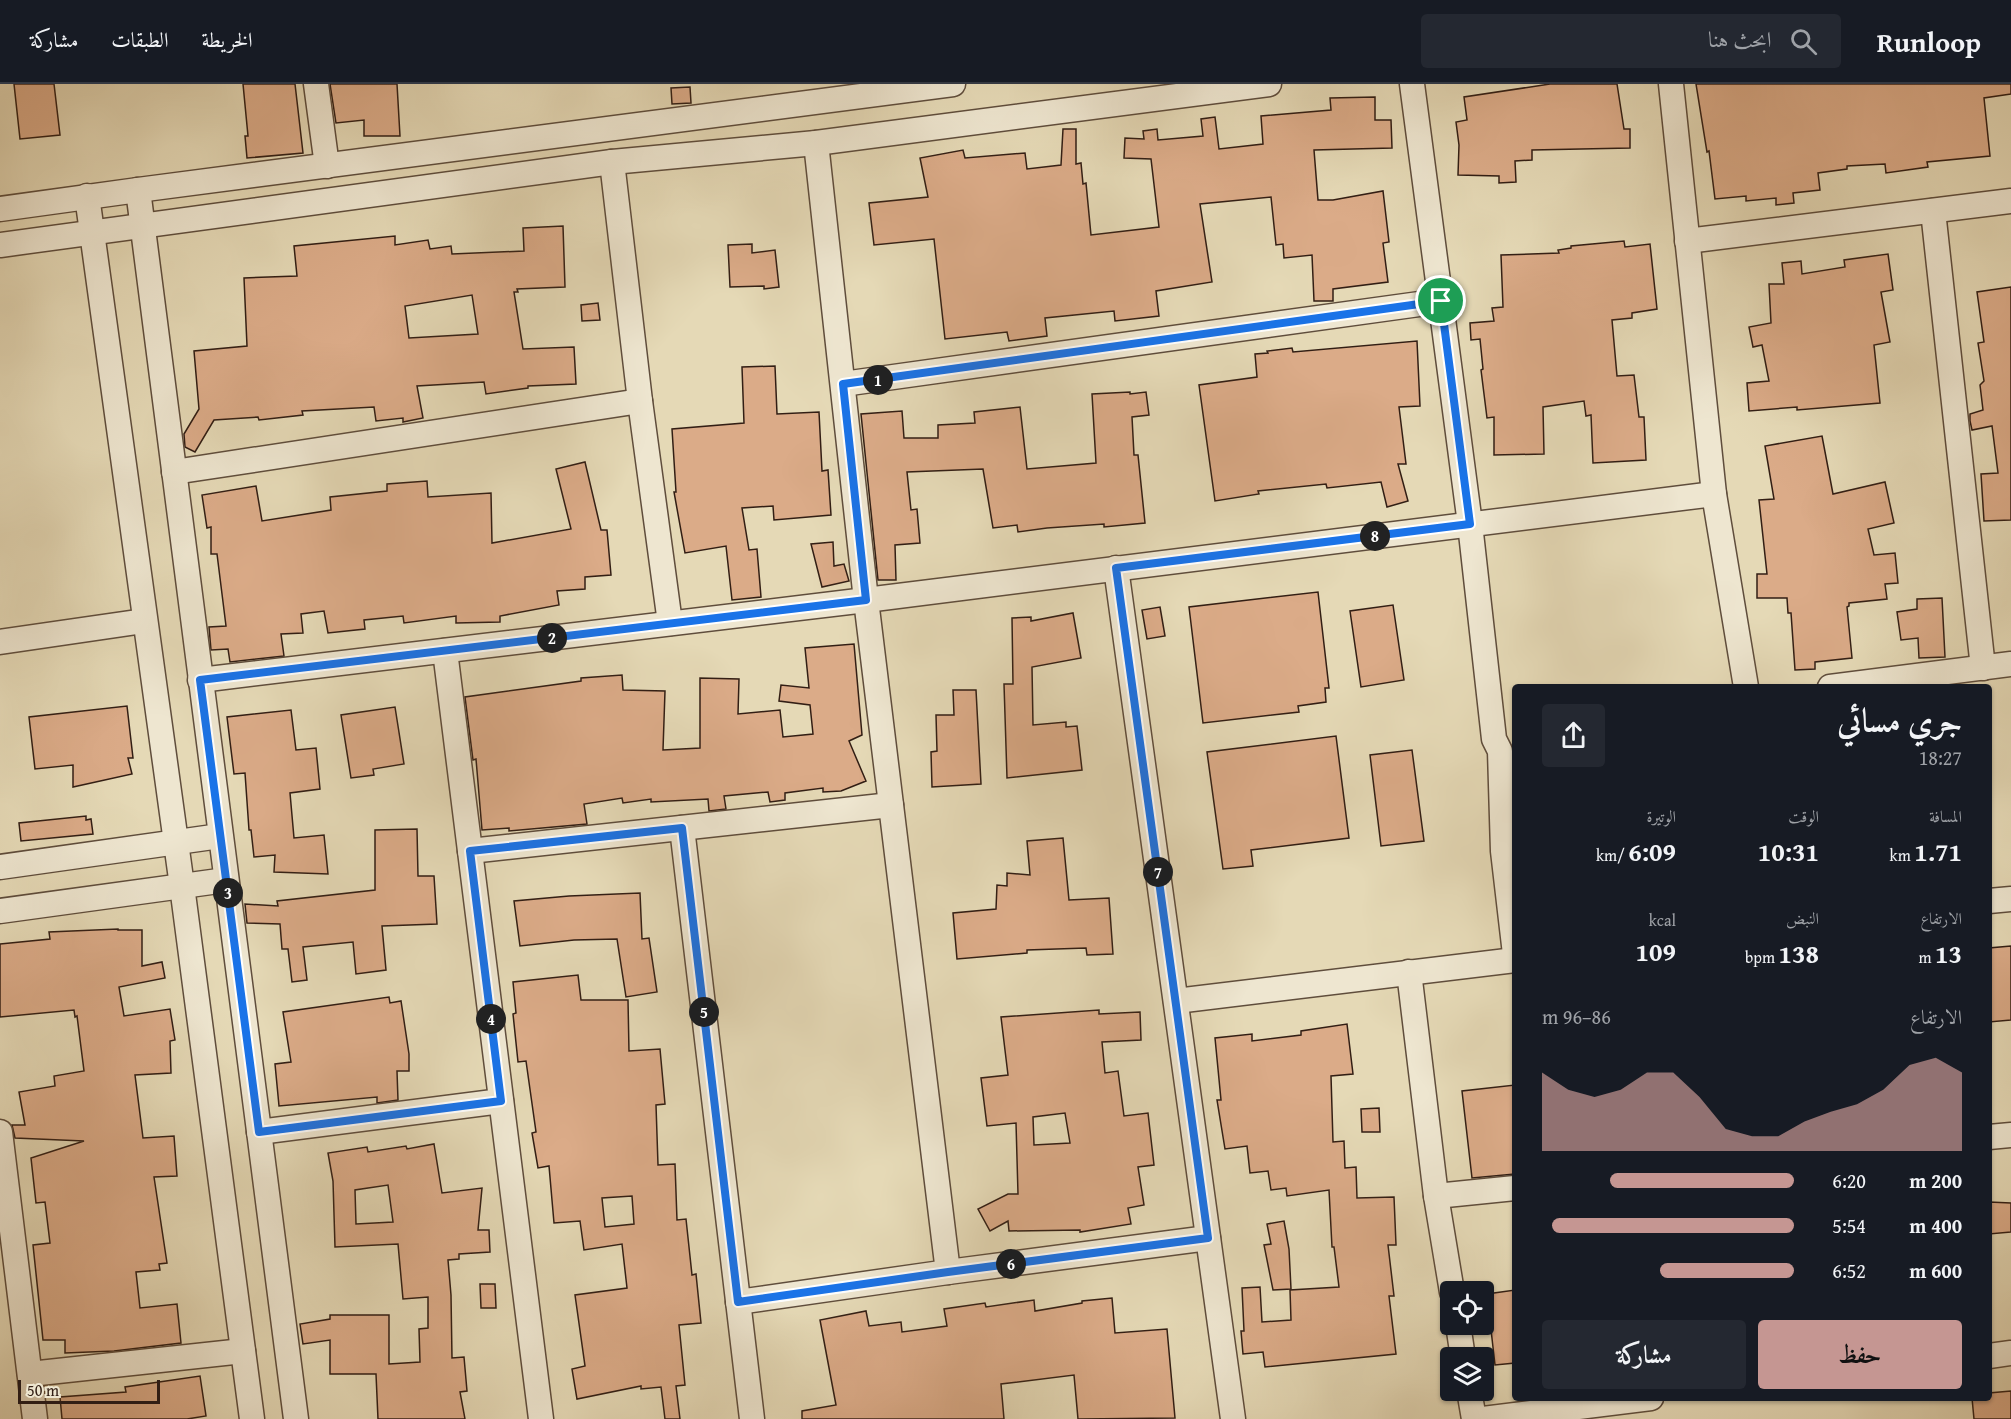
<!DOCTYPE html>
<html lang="ar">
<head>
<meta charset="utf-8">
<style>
  :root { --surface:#171b24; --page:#242831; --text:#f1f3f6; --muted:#9ea1a6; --line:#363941; --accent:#c59692 }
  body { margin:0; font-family:"Gentium Book Plus",Amiri,serif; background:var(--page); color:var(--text); direction:rtl; height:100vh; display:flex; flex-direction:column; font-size:22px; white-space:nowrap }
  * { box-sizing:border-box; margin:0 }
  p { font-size:20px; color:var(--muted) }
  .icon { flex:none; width:33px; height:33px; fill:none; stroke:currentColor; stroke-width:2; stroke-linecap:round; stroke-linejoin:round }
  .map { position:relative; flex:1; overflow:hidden; direction:ltr }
  .drawer { position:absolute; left:1512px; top:600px; width:480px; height:717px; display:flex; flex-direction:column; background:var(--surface); border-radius:6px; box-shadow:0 2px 4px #0004; direction:rtl }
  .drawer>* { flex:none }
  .tools { position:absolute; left:1440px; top:1197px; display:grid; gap:12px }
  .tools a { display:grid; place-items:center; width:54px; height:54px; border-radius:6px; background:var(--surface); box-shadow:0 2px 4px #0004; font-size:30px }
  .scale { position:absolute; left:18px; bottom:15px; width:142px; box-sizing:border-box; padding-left:6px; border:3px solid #321e14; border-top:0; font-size:16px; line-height:21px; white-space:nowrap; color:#321e14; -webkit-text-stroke:4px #eee6d0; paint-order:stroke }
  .pin { position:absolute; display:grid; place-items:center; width:51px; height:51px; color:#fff; margin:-26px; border:3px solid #fff; border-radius:50%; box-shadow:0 2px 6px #0007 }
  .km { position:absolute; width:30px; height:30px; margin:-15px; border-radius:50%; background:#222; color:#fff; font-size:16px; line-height:30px; text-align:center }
  .round { display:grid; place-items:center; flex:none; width:63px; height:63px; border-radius:6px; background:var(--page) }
  .headline { display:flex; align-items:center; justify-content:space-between; height:102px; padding:0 30px }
  h1 { font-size:33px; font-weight:700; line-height:45px }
  .stats { display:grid; grid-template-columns:repeat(3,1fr); gap:9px; height:102px; padding:6px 30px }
  .stats div { display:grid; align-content:center }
  .stats b { font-size:26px; font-weight:700 }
  .stats small { font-size:16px; font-weight:400 }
  .stats p { font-size:16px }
  .chart { height:168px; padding:12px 30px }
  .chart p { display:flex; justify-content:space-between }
  .chart svg { width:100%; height:108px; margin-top:6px; fill:var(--accent); opacity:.7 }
  .primary-button { display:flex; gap:12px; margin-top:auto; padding:12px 30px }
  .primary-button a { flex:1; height:69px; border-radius:6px; background:var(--accent); color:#111; font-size:24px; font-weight:700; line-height:69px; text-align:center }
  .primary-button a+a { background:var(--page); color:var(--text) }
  ul { padding:0 30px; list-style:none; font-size:20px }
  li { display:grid; grid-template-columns:96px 72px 1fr; align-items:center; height:45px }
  li i { height:15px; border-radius:8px; background:var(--accent) }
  header { display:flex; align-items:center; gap:36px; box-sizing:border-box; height:84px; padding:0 30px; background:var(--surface); border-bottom:2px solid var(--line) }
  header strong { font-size:28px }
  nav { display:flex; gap:33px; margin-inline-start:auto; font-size:21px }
  .search { width:420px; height:54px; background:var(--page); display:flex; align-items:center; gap:15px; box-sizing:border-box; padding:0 21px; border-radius:6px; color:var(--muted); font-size:22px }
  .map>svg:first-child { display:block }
  .building { fill:#dbab88; stroke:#321e14; stroke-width:1.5; fill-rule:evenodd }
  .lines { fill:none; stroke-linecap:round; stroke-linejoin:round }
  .minor-casing { stroke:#5f4d3c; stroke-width:27 }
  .minor { stroke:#eee6d0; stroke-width:24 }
  .route-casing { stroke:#fff; stroke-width:12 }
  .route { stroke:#1a73e8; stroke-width:8 }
</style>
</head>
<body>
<header>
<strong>Runloop</strong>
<div class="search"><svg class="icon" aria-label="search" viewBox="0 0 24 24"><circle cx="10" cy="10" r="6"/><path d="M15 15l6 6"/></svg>ابحث هنا</div>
<nav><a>الخريطة</a><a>الطبقات</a><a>مشاركة</a></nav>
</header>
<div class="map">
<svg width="2011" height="1335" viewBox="0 0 2011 1335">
  <rect width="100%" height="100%" fill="#e5d9b6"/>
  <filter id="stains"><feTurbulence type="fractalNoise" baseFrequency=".00333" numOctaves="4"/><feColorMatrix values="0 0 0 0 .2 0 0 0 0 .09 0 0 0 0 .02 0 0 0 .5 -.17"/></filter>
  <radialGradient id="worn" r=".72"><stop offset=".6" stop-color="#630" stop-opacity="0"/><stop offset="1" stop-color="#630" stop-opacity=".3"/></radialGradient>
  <g class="building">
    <path d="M14,0H54L60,51L20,55Z"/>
    <path d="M243,0H295L303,69L247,74L245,52H248Z"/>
    <path d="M330,0H397L400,52H364V36L336,39Z"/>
    <path d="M1550,0H1617L1624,45H1630V64L1532,66V76L1515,77L1516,98L1499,99V92L1458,91L1459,61L1456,38L1467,36L1464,13Z"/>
    <path d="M1696,0H2011V10L1984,14L1990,72L1927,78L1928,83L1886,89L1885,80L1847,82V85L1818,89L1820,106L1793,109L1794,119L1776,121V114L1746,117V112L1715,115L1709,67L1707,68Z"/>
    <path d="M690,3L691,19L672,20L671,4Z"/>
    <path d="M1375,13V36H1391L1392,64L1314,66L1318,116H1333L1383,107L1389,158L1383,159L1388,198L1333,205V217H1314L1312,171L1284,174L1283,160L1276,161L1271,113L1200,120L1212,198L1156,207L1159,232L1115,237L1114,227L1045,234L1047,252L1009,257L1007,248L945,255L934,155L874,161L869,119L928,113L920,74L963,66L965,74L1025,69L1027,85L1061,81L1063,45H1076V80L1081,79L1083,100L1086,99L1091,151L1159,143L1151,75L1124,74L1125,54L1144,55L1143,47L1157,45L1158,56L1203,52L1201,35L1215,33L1219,65L1263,60L1261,32L1331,26L1330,14Z"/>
    <path d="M563,142L565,203L517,205L518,208H514L523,265L574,263L576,300L528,302V304L486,310L484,298L417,302L423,334L403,338V334L376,337L374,323L302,327L303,331L259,336L258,333L214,336L195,368L185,363L184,350L199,325L194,267L247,262L244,194L297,192L294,162L395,152V161L428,156L430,165L451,162L452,170L524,167L523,144ZM472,211L478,250L409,254L405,222Z"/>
    <path d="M1624,157L1625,163L1650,160L1657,225L1632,229V234L1612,236L1617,292L1634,291L1639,333H1644L1646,376L1593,379L1591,331L1586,332L1584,317L1543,323L1544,370L1494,371V333L1487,334L1481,286L1483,285L1480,255L1471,256L1470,239L1494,237L1492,224L1503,223L1501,171L1559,169L1558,166L1571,164V162Z"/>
    <path d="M752,160V169L775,166L779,203L764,205V202L730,203L728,161Z"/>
    <path d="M1888,170L1893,206L1881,208L1890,258L1874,261L1880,319L1797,326V323L1749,327L1747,299L1769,297L1762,261L1753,263L1749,243L1771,239L1769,200H1784L1782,179L1801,177L1802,190L1845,183L1844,176Z"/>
    <path d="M2011,203V436L1984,437L1981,390L1998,389L1992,342L1972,346L1970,337V330L1983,326L1980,301L1984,297L1978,259L1984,258L1977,208Z"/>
    <path d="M598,219L600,236L582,237L581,221Z"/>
    <path d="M1417,257L1420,322L1399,323L1406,380H1398L1408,417L1387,423L1381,398L1327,404L1326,400L1258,407L1259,410L1215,417L1199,301L1257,293L1255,270L1268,269L1267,267L1292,264L1293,268Z"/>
    <path d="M775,282L777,330L819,328L822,387L828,386L831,431L774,436L773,422L742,424L749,466L757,465L761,513L732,516L726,462L685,469L674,408H676L672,345L744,339L742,283Z"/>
    <path d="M1130,308V310L1146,308L1149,331L1132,333L1134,371H1138L1145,439L1104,443V440L1047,444L1018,448L1017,441L993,444L983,385L907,388L911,426L917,425L920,459L895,461L896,496H878L861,330L902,327L904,354H938V341L975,339L974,328L1020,323L1027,385L1096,379L1092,310Z"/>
    <path d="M1822,352L1833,410L1885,398L1894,439L1868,445L1874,471L1895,469L1898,499L1885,500L1887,515L1849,519V522L1847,523L1852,574L1815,578V585L1795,586L1791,529H1788L1787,514H1757V490H1767L1759,416L1774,415L1765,362Z"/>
    <path d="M585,378L601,446H607L611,491L585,493V505L557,507L559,521L500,532V538L456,539V532L404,539L403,532L364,536L365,545L328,549L324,527L301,530L303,549L281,550L284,572L230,578L228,565L211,566L209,543L226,542L217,470H211V443L207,444L202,411L256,402L262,437L331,426L330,413L387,407V400L427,397L428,413L491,409L492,459L571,445L556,385Z"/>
    <path d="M833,458L834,482L844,480L849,497L822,503L811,460Z"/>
    <path d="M1318,508L1329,604H1325L1326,618L1298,622L1299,628L1203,639L1189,523Z"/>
    <path d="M1942,514L1945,573L1919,574L1918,554L1901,556L1897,528L1917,525V515Z"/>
    <path d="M1393,521L1404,596L1361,603L1350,527Z"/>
    <path d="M1160,523L1165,552L1147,555L1142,526Z"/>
    <path d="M1073,529L1081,574L1032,583L1033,641L1066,638V643L1077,642L1082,686L1007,694L1004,600H1013L1012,534L1031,533V537Z"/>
    <path d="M854,560L862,651L849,657L866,697L841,707L823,708V704L785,709V716L770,718L768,708L724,712L726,725L709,727L708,715L651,718V715L623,719L622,714L584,720L587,740L509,747V744L482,746L476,675L473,676L465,613L581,597V594L622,591L623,606L665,607L663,666L700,664V594L739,595L738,630L780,626L783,653L813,650L810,621L779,617L781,601L809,604L805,564Z"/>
    <path d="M953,606H976L981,700L932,703L931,668L937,667L936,631H954Z"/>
    <path d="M127,622L133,674H128L132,690L73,703V681L35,685L29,633Z"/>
    <path d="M395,623L404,680L373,685L374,691L351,694L341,631Z"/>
    <path d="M291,626L296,666L316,664L320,705L290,709L294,754L324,751L328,790L274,788L275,771L254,773L251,746H249L245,689L234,690L227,633Z"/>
    <path d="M1336,652L1349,754L1251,766L1253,782L1223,785L1207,668Z"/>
    <path d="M1412,666L1424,757L1381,762L1370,671Z"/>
    <path d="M86,732V736L91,735L93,750L21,757L19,739Z"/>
    <path d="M417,745L418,792H434L437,840L382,842L386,886L356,890L353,858L303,863L307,896L292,898L288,865H282L280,840L247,839L245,820L278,822L277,817L375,806V746Z"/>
    <path d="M1063,754L1069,816L1109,814L1113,870L1087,871L1086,864L1027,866V869L957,875L953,829L996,825L997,801L1007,802V789L1030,791L1027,757Z"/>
    <path d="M640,809L642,855L649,854L657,908L626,913L617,855L574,856L520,862L514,817L569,812Z"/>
    <path d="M118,845V846H142V882L162,878L165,894L119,903L124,932L170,925L175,956L170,957L171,989L135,991L143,1054L174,1052L177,1092L154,1093L167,1179L159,1180L160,1186L136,1188L140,1224L177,1220L181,1259L114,1267L65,1269V1256H43L33,1161L50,1159L45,1118L36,1119L31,1074L84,1057L15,1054L12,1041H25L19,1008L55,1002L54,992L84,987L77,932L75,933L74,926L0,933V860L50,855L49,848Z"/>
    <path d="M2011,862V936L1989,938V864Z"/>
    <path d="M578,891L581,916H628L629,967L660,965L665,1020L656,1021L658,1081L675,1080L677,1136L686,1135L692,1191L696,1190L701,1239L679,1241L685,1301L676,1302L680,1335H665L661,1303L641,1305V1302L577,1315L572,1285L585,1282L575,1211L627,1204L622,1160L584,1166L580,1137L554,1139L549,1082L538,1084L532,1049L536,1048L526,977L518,978L513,930L516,929L513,898ZM632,1112L634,1140L605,1143L602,1114Z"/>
    <path d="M389,913L390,919L401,917L409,970V987H397L398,1016L377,1019V1013L279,1022L275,980L291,978L283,928Z"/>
    <path d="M1099,926V930L1140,928L1141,956L1102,958L1105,989L1118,987L1124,1032L1148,1029L1154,1081L1138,1083L1144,1121L1128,1124L1131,1140L1080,1148V1146L1009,1147L1008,1137L990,1147L978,1125L1008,1110H1018L1016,1039L987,1042L981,994L1008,991L1001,933ZM1065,1029L1070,1059L1034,1061L1033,1033Z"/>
    <path d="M1347,940L1353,990L1331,992L1333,1058L1344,1057L1345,1084L1356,1083L1357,1114L1394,1113L1396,1161H1388L1394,1212H1389L1396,1270L1265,1283L1263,1268L1243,1270L1241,1247H1244L1242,1204L1260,1203L1262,1238L1291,1236L1290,1206L1339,1203L1334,1163H1332L1329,1106L1287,1112L1286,1104L1271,1106L1268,1087L1250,1089L1247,1062L1225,1065L1217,1016H1221L1215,954L1252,950V957L1301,951V947Z"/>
    <path d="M1515,1001V1090L1472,1094L1462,1007Z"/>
    <path d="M1379,1024L1380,1048H1362L1361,1025Z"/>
    <path d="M434,1060L442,1109L482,1104L478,1146H489L490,1168L459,1170V1175L448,1176L451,1211L452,1274L464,1273L467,1307L460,1308L465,1335H378L376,1290H330V1256L303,1260L300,1240L330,1235V1231H389V1280L420,1278L419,1245L428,1244V1213L403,1215L398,1160L335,1163L333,1097L328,1069L367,1063L368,1068L406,1062L407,1065ZM388,1101L393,1138L356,1140L355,1106Z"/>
    <path d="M1989,1118L2011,1119V1148L1989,1150Z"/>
    <path d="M1284,1137L1289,1165L1291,1205L1273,1206L1264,1161L1271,1160L1267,1140Z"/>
    <path d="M480,1200H495L496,1224H481Z"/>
    <path d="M1515,1206V1279L1495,1281L1487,1210Z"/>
    <path d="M1112,1214L1115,1249L1167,1245L1175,1334L1078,1335L1074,1291L1001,1300L1004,1335H802V1327L836,1321L820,1236L866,1227L869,1242L901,1238L902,1248L947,1242L944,1225L985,1219L986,1223L1034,1216L1035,1227L1082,1219V1217Z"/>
    <path d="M200,1292L206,1332L187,1335H62L60,1313L126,1308L125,1303Z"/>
    <path d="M2011,1307V1335H1974L1972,1314H1989V1309Z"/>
  </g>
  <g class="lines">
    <defs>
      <g id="minor">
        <path d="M316,0L327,82"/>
        <path d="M1412,0L1470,440L1494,655L1500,667L1503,767L1515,870"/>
        <path d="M1671,0L1714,410L1746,603"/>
        <path d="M816,59L866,516L948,1188"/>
        <path d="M612,78L640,317L670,539"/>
        <path d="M138,106L296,1335"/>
        <path d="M87,112L182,802L252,1335"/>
        <path d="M0,125L138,106L953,0"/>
        <path d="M1933,127L1983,584"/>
        <path d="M1687,157L2011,117"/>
        <path d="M0,161L612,78L816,59L1269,0"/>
        <path d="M843,300L1441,217"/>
        <path d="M174,388L640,317"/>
        <path d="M1116,484L1233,1335"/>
        <path d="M0,558L144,537"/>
        <path d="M445,567L541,1335"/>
        <path d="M200,596L866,516L1714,410"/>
        <path d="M1830,603L2011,580"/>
        <path d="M682,744L752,1335"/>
        <path d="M470,767L891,721"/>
        <path d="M0,783L220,752"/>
        <path d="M1989,817L2011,815"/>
        <path d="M0,827L226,796"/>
        <path d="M1409,888L1436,1112L1452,1208"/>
        <path d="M1176,917L1515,876"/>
        <path d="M0,1048L35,1335"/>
        <path d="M259,1048L501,1017"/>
        <path d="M1989,1053L2011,1051"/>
        <path d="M1436,1112L1515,1104"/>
        <path d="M738,1218L948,1188L1208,1154"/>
        <path d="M1458,1240L1463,1274"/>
        <path d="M1989,1272L2011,1269"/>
        <path d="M30,1290L243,1267"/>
        <path d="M1469,1306L1474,1335"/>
        <path d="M1483,1335L1651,1314"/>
      </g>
    </defs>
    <use href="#minor" class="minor-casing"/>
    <use href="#minor" class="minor"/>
  </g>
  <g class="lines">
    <defs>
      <path id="route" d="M1441,217L1470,440L1116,484L1208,1154L948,1188L738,1218L682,744L470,767L501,1017L259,1048L200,596L866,516L843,300Z"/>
    </defs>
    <use href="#route" class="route-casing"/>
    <use href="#route" class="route"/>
  </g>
  <rect width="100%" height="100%" filter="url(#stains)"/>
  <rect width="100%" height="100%" fill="url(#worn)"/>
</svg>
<div class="tools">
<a><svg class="icon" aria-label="locate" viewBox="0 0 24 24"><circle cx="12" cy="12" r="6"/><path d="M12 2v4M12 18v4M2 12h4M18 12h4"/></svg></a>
<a><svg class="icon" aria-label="layers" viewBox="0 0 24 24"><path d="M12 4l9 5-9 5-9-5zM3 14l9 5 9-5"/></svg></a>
</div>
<div class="scale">50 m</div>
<div class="pin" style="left:1441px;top:217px;background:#1e9e55"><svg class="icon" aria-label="arrive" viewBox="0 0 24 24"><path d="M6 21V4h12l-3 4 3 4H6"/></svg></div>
<b class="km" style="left:878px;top:296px">1</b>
<b class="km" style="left:552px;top:554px">2</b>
<b class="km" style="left:228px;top:809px">3</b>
<b class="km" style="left:491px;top:935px">4</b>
<b class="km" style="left:704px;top:928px">5</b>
<b class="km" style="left:1011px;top:1180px">6</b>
<b class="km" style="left:1158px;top:788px">7</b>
<b class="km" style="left:1375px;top:452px">8</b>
<section class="drawer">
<div class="headline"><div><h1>جري مسائي</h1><p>18:27</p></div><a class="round"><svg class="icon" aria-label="share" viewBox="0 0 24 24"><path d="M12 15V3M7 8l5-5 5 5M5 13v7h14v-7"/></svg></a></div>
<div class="stats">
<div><p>المسافة</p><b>1.71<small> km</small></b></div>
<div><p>الوقت</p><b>10:31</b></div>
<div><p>الوتيرة</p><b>6:09<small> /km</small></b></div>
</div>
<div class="stats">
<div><p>الارتفاع</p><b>13<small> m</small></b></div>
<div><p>النبض</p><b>138<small> bpm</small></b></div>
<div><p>kcal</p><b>109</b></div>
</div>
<div class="chart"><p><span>الارتفاع</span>86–96 m</p>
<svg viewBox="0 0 160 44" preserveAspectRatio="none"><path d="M0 44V12L10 19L20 22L30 19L40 12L50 12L60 22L70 35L80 38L90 38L100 32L110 28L120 25L130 19L140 9L150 6L160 12V44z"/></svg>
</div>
<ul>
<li><b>200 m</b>6:20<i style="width:73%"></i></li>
<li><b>400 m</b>5:54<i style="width:96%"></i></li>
<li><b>600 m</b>6:52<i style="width:53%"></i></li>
</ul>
<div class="primary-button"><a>حفظ</a><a>مشاركة</a></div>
</section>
</div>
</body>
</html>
